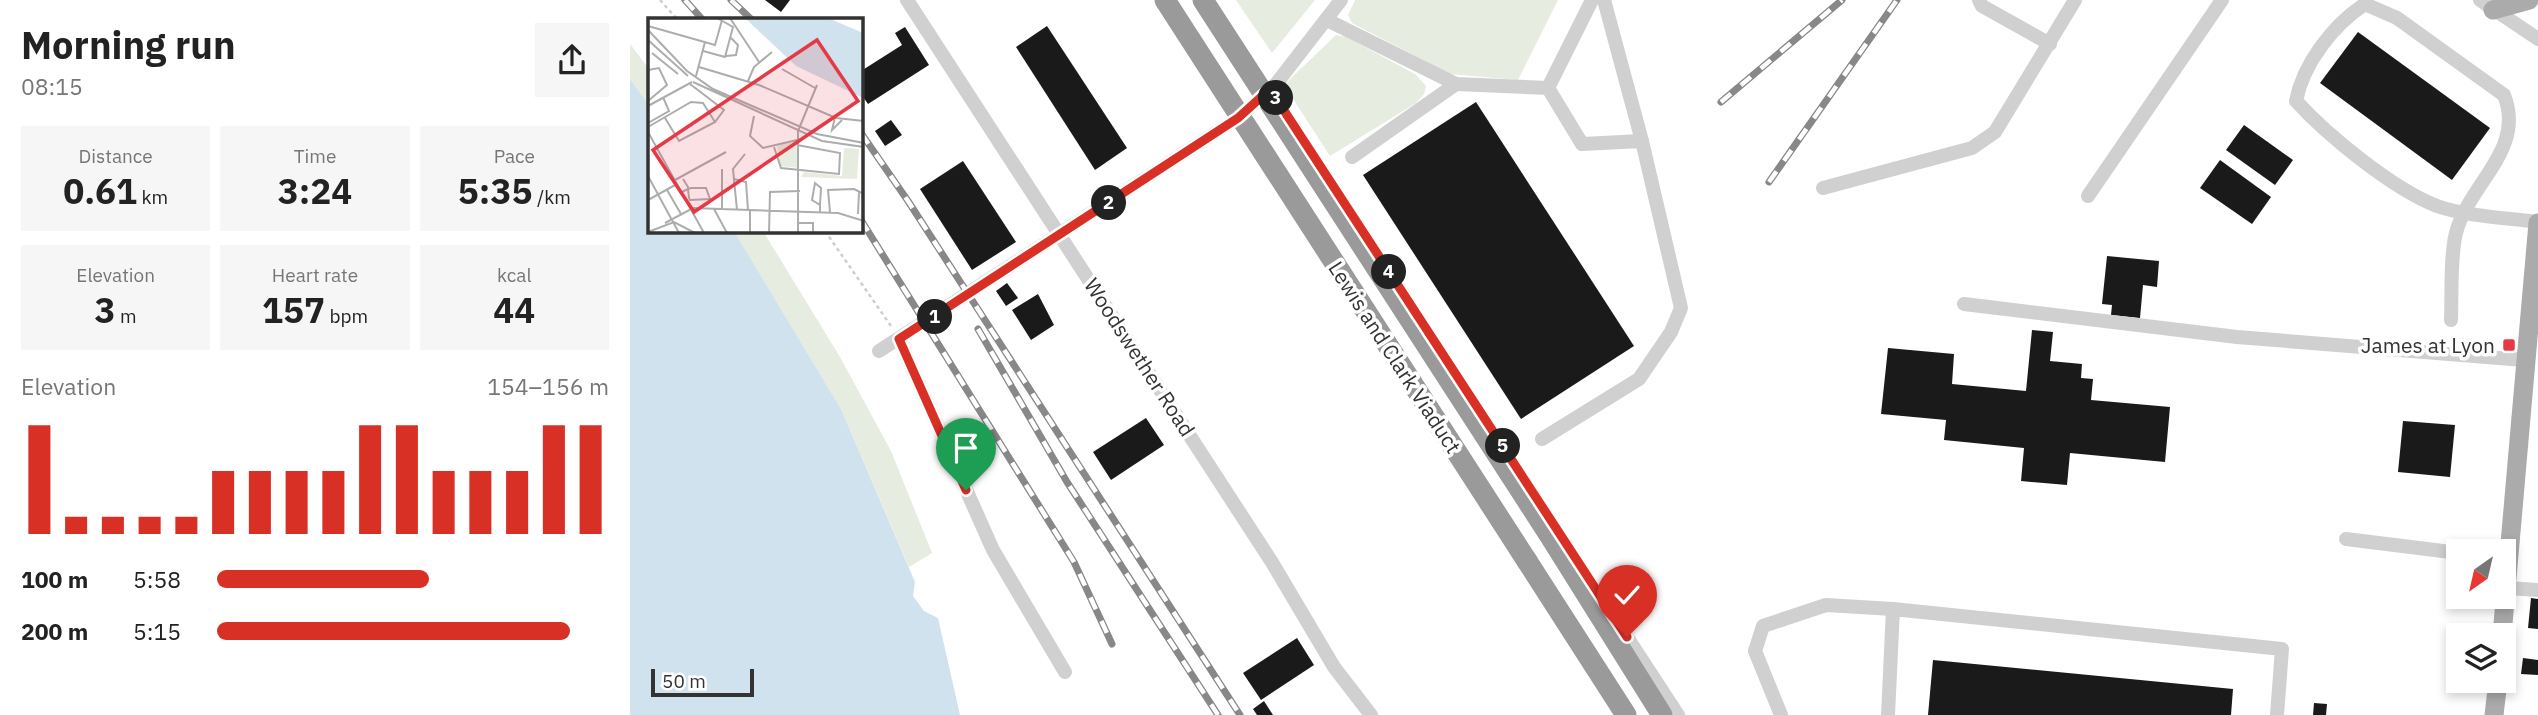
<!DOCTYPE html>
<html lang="en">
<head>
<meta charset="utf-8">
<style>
  :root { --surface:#fff; --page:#f6f6f6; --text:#222; --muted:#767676; --accent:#d93025 }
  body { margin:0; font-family:"IBM Plex Sans",sans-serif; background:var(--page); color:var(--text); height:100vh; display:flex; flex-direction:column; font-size:26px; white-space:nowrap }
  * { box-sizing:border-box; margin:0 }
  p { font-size:23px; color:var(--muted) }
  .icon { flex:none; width:38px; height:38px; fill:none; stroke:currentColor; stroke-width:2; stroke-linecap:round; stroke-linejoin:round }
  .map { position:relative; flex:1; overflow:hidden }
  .drawer { display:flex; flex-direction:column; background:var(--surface); width:630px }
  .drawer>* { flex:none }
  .needle { width:46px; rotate:214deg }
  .controls { position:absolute; left:1816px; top:539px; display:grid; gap:14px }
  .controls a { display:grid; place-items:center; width:70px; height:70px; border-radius:0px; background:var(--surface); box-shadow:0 4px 10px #0003; font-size:35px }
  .scale { position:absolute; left:21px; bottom:18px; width:103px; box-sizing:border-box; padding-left:7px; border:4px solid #333; border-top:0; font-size:19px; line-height:24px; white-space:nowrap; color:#333; -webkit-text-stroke:5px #fff; paint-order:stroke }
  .pin { position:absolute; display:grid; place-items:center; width:60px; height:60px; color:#fff; margin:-72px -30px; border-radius:50% 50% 50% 0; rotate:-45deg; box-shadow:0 0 7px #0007 }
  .pin .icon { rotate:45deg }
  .km { position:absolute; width:35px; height:35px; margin:-18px; border-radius:50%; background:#222; color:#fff; font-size:19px; line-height:35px; text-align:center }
  .round { display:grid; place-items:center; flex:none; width:74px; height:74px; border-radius:0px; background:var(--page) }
  .overview { display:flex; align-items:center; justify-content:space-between; height:119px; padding:0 21px }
  h1 { font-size:38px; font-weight:700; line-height:52px }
  .stats { display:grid; grid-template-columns:repeat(3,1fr); gap:10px; height:119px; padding:7px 21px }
  .stats div { display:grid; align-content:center; border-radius:0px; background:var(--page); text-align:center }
  .stats b { font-size:35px; font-weight:700 }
  .stats small { font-size:19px; font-weight:400 }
  .stats p { font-size:19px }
  .chart { height:196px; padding:14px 21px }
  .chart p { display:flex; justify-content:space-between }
  .chart svg { width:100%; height:126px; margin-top:7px; stroke:var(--accent); stroke-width:6 }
  ul { padding:0 21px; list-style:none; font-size:23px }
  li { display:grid; grid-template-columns:112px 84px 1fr; align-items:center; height:52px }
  li i { height:18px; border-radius:9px; background:var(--accent) }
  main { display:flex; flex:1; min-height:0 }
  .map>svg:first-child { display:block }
  .green { fill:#e6ecdf }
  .water { fill:#cfe2ee }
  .building { fill:#1a1a1a }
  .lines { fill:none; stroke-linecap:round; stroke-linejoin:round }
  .path { stroke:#cdcdcd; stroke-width:2.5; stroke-dasharray:3.5 3.5; stroke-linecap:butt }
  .minor { stroke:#d0d0d0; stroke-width:14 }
  .major { stroke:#ababab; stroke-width:19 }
  .highway { stroke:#9a9a9a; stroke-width:21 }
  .rail-casing { stroke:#888; stroke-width:7 }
  .rail { stroke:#fff; stroke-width:4.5; stroke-dasharray:13; stroke-linecap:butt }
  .highway-bridge { stroke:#9a9a9a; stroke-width:21 }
  .route-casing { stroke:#fff; stroke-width:14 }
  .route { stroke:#d93025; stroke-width:9 }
  .poi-dot { fill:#e63946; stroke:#fff; stroke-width:2.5 }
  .labels { text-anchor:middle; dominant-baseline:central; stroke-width:7; stroke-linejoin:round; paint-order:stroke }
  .poi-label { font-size:21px; fill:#333; stroke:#fff; text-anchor:end }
  .street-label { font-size:21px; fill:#333; stroke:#fff }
  .inset-road { fill:none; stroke:#adadad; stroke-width:2 }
  .view { fill:#e63946; fill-opacity:0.15; stroke:#e63946; stroke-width:3.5 }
  .inset-edge { fill:none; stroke:#333; stroke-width:3.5 }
</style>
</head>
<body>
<main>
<section class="drawer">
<div class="overview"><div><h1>Morning run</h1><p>08:15</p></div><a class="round"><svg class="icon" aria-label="share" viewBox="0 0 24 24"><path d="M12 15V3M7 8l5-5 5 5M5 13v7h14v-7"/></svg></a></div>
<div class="stats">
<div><p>Distance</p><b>0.61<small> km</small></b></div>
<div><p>Time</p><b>3:24</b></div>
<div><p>Pace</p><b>5:35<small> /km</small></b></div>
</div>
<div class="stats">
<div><p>Elevation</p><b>3<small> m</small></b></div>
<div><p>Heart rate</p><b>157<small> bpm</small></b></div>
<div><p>kcal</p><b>44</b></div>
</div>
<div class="chart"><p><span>Elevation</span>154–156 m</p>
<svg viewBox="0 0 160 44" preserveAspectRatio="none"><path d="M5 44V6M15 44V38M25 44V38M35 44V38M45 44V38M55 44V22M65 44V22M75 44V22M85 44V22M95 44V6M105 44V6M115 44V22M125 44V22M135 44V22M145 44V6M155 44V6"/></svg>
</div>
<ul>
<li><b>100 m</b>5:58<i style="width:54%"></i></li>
<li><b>200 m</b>5:15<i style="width:90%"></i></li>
</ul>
</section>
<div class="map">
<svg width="1908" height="715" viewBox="0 0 1908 715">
  <rect width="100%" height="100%" fill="#fff"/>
  <g class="green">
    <path d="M606,0H685L642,53Z"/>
    <path d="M725,0H928L888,80L820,74L722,23L718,15Z"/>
    <path d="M706,35L716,37L785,74L796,86L794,94L786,103L700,156L654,85Z"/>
    <path d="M0,44L19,69V105L0,79Z"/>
    <path d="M104,231H133L210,357L261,451L302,553L279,567L211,409Z"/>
  </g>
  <path class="water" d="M0,79L19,105V231H104L211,409L285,582L283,596L294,611L308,618L330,715H0Z"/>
  <g class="building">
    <path d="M135,0H160L151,12Z"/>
    <path d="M417,26L497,148L465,170L386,47Z"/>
    <path d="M275,27L299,65L238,104L231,94V71L272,45L265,33Z"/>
    <path d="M1728,32L1860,128L1822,180L1690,83Z"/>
    <path d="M846,102L1004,346L891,419L733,175Z"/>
    <path d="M261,120L272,135L255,146L245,131Z"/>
    <path d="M1614,125L1663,160L1645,185L1596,150Z"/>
    <path d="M1590,160L1641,197L1622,224L1570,188Z"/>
    <path d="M333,161L386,242L342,270L290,189Z"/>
    <path d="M1477,256L1529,261L1527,287L1513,285L1510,318L1481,315L1482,305L1472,304Z"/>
    <path d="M377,283L388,298L376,306L366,291Z"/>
    <path d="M408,294L424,325L401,340L382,310Z"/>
    <path d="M1402,330L1423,332L1420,361L1452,364L1451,378L1463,379L1461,400L1540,407L1535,462L1440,453L1437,485L1391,481L1394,448L1314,440L1316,420L1251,414L1258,348L1324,354L1322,384L1396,391Z"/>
    <path d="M516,418L534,445L481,480L463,452Z"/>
    <path d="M1773,421L1825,425L1820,477L1768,472Z"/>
    <path d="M1901,598L1908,599V629L1898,628Z"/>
    <path d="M667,638L684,665L631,700L613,673Z"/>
    <path d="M1893,658L1908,660V675L1891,674Z"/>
    <path d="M1303,660L1603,689L1601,715H1298Z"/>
    <path d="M634,701L643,715H627L623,709Z"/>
    <path d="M1684,703L1697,704L1696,715H1683Z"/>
  </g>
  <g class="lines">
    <g class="path">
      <path d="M30,0L47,19"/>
      <path d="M195,231L261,326"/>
    </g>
    <g class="minor">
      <path d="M277,0L643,564L704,667L741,715"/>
      <path d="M974,0L1012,141"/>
      <path d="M1349,0L1352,6L1420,44"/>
      <path d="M1850,0L1908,39"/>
      <path d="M697,20L826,84L918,88L952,144L1012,141L1051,308L1041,332L1009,379L912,439"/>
      <path d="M918,88L962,0"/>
      <path d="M722,157L826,84"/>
      <path d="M1193,188L1342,148L1365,132L1445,0"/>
      <path d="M1458,196L1592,0"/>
      <path d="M1334,304L1607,337L1894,360"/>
      <path d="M1821,320C1822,295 1820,257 1826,233C1839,183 1896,150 1874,95L1767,18L1735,4C1703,25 1673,64 1666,101C1698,136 1763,189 1807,206C1835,216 1878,218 1908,222"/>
      <path d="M269,339L363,550L435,672"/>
      <path d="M249,351L608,118L646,84L711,0"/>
      <path d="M1716,539L1829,553"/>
      <path d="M946,559L1048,715"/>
      <path d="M1877,588L1908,590"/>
      <path d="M1151,715L1125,651L1133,626L1196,605L1263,609"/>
      <path d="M1258,715L1263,609L1652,649L1647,715"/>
    </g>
    <g class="major">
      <path d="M1863,10L1899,0"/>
      <path d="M1872,635L1908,223"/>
      <path d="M1864,715L1868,681"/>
    </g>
    <g class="highway">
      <path d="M918,533L1032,715"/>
      <path d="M897,561L996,715"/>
    </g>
    <defs>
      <g id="rail">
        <path d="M55,0L72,19"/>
        <path d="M101,0L121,19"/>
        <path d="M1091,102L1212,0"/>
        <path d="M231,133L278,201L610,715"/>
        <path d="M1139,182L1267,0"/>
        <path d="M231,220L444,562L482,644"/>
        <path d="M348,329L437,482L588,715"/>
      </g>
    </defs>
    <use href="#rail" class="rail-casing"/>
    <use href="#rail" class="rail"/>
    <g class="highway-bridge">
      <path d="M535,0L897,561"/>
      <path d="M573,0L918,533"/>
    </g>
  </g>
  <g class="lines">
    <defs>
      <path id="route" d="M336,490L269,339L608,118L640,89L997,637"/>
    </defs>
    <use href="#route" class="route-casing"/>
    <use href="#route" class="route"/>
  </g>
  <rect class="poi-dot" x="1872" y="338" width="14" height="14" rx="3.5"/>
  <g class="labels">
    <g class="poi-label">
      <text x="1865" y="345">James at Lyon</text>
    </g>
    <g class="street-label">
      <text transform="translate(510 357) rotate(57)">Woodswether Road</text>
      <text transform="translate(765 357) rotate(57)">Lewis and Clark Viaduct</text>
    </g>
  </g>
  <g transform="translate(18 18)">
    <rect width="215" height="215" fill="#fff"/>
    <path d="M148,123L151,150L132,148L129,128ZM196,130L211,131L209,161L153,159L156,154L194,158Z" fill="#e6ecdf"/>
    <path d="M97,0H180L215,15V80L148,48Z" fill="#cfe2ee"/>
    <path class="inset-road" d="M82,0L111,44M0,8L67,27L74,2M0,12L39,53L65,71L169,116L216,125M0,22L40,58M55,33L77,39L85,9L69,0M4,35L30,56M78,38L88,37L90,27L83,20M51,49L111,67L188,100L216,103M134,51L167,70M0,52L11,50L19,67L0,83M48,58L57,24M100,63L106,49L124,34M45,64L174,123L216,129M42,66L76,92L67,104M0,88L44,64M106,98L102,118L115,130L149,122M187,99L184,112L194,102M0,105L21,93L15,79M0,109L43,84L55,85L67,104L31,123L17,100M0,114L56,215M126,129L133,150L191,156L192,135L149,127M0,158L31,215M86,161L98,164L100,192M27,162L78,134M19,172L33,196M34,174L40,171L43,170H58L62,181L42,182L41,180L40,171V169L35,161M0,182L29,166M66,191L79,215M74,191V151M89,192L85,151L97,136M102,192V215M182,194L180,172L206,171L216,176M172,195V187L173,170L167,165L164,182L172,187M210,196L211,173M17,205L45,190L190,195L216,203M151,205H165V215M0,214L26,204L47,215M121,215L122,174L152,173M150,215V113L169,67"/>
    <path class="view" d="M169,22L210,83L46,194L5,132Z"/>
    <rect width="215" height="215" class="inset-edge"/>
  </g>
</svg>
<div class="controls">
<a><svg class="needle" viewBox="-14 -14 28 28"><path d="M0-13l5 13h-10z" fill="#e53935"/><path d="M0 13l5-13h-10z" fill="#767676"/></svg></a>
<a><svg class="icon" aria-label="layers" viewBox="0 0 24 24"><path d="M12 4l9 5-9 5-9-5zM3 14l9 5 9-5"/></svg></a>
</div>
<div class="scale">50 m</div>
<div class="pin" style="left:336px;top:490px;background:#1e9e55"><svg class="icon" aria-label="arrive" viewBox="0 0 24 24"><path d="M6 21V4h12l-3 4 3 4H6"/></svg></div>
<div class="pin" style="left:997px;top:637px;background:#d93025"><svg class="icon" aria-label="check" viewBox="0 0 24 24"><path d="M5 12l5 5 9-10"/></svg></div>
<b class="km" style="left:305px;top:317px">1</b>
<b class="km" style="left:479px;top:203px">2</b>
<b class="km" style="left:646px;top:98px">3</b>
<b class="km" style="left:759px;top:272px">4</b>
<b class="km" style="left:873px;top:446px">5</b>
</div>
</main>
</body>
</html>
